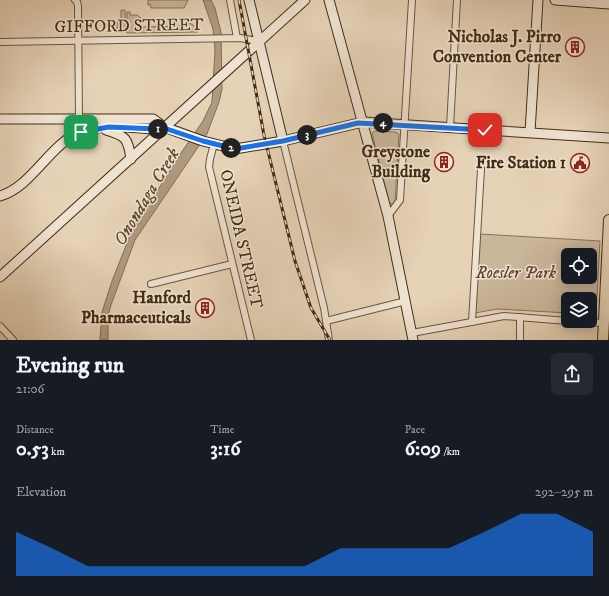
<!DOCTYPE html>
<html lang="en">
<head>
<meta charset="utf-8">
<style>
  :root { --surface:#171b24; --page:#242831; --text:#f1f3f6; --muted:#9ea1a6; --accent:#1a73e8 }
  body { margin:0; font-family:"IM FELL DW Pica",serif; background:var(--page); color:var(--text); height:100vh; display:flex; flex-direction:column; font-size:15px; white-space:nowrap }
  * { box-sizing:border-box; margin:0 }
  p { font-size:13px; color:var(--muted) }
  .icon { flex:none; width:22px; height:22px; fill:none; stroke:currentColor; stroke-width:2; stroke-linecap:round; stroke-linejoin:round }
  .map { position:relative; height:340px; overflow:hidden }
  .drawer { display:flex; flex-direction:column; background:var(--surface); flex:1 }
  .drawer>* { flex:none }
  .fabs { position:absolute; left:561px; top:248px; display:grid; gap:8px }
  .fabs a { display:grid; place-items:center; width:36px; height:36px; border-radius:6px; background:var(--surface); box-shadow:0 2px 10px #0003; font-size:20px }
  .pin { position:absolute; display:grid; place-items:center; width:34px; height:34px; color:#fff; margin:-17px; border-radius:8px; box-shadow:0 2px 6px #0006 }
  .km { position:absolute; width:20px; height:20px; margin:-10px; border-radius:50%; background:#222; color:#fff; font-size:11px; line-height:20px; text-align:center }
  .round { display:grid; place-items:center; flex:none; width:42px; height:42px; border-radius:6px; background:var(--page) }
  .overview { display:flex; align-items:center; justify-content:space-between; height:68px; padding:0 16px }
  h1 { font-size:22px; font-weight:800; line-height:30px }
  .stats { display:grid; grid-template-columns:repeat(3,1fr); gap:6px; height:68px; padding:4px 16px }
  .stats div { display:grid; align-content:center }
  .stats b { font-size:20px; font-weight:800 }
  .stats small { font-size:11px; font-weight:400 }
  .stats p { font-size:11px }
  .chart { height:112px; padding:8px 16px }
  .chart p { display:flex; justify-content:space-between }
  .chart svg { width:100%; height:72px; margin-top:4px; fill:var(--accent); opacity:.7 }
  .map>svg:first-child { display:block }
  .green { fill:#cab69b; stroke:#867258; fill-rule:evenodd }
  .water { fill:#ae9a80; stroke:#836e55 }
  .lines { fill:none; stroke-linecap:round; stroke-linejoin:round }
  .street-casing { stroke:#6b563d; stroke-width:8 }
  .secondary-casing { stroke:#422d14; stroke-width:11 }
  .primary-casing { stroke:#422d14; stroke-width:12 }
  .street { stroke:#efe2d0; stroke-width:6 }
  .secondary { stroke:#efe2d0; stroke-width:9 }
  .primary { stroke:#e6d2b7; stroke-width:10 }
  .rail-casing { stroke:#422d14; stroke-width:3 }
  .rail { stroke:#efe2d0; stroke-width:1.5; stroke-dasharray:4.5; stroke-linecap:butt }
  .route-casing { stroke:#fff; stroke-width:8 }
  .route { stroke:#1a73e8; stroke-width:5 }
  .labels { text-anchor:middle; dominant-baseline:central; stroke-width:3; stroke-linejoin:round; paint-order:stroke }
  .street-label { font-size:17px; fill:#422d14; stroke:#efe2d0 }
  .poi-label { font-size:17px; font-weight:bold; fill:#422d14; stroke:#efe2d0; text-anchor:end }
  .park-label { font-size:17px; font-style:italic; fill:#5d482f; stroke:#efe2d0 }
  .water-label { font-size:18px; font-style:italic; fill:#5d482f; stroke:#efe2d0 }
</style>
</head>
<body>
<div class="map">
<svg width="609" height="340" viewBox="0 0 609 340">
  <rect width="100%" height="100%" fill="#e6d2b7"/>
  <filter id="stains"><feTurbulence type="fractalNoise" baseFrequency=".005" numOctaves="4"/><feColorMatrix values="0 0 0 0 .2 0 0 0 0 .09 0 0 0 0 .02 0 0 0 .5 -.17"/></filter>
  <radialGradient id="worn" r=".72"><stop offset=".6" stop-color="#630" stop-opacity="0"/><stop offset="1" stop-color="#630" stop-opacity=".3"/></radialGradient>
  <g class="green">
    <path d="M148,0H188L184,8H151L150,4L148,5Z"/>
    <path d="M121,10H125L126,32H117V21H121Z"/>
    <path d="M127,12H130V15H137L141,18V27L184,26L185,22C190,22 197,27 198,32L127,33Z"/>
    <path d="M375,131L395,132L399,134L395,202L393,204L389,203L372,133Z"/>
    <path d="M480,234L600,241L596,315H590V299H568V313L497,309L475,313ZM568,255H590V277H568Z"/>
  </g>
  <path class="water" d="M203,0H211L215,8L221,32L222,89L219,102L207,134L135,240L111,305L108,316V340H100L102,312L112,281L131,233L181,153L203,121L212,102L215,50L213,29Z"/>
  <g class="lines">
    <defs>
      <g id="street">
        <path d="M75,0L77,2L78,6L79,118"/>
        <path d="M230,0L237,38"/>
        <path d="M0,42L240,38L258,41"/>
        <path d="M450,127L457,0"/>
        <path d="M283,141L324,308L329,340"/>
        <path d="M214,144L210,159L209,167L251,340"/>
        <path d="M388,216L400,200L412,0"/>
        <path d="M151,284L232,264"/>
        <path d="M520,317V340"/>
        <path d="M326,321L406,301"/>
        <path d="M573,321L603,323"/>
        <path d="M472,322L481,169"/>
        <path d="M0,326L13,340"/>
        <path d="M412,333L504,316L568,321"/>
      </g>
      <g id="secondary">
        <path d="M249,0L283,141"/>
        <path d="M329,0L388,216L413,340"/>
        <path d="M555,0L609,4"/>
        <path d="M0,119H153L164,127L203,141L235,149L283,141L363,122L609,138"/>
        <path d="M106,130C126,136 128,138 131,159"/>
        <path d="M530,132L538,0"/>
        <path d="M0,196C32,187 50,143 81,132C106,123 132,128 157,129L164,127"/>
        <path d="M0,277L305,0"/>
      </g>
      <path id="primary" d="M603,340L609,220"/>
    </defs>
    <use href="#street" class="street-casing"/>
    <use href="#secondary" class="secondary-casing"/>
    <use href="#primary" class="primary-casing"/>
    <use href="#street" class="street"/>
    <use href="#secondary" class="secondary"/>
    <use href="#primary" class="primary"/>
    <defs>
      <path id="rail" d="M239,0L264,135L295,261L311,308L330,340"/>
    </defs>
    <use href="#rail" class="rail-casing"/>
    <use href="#rail" class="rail"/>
  </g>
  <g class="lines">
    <defs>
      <path id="route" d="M81,132L109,127L157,129L164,128L203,141L235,149L283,141L358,123L485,130"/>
    </defs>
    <use href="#route" class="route-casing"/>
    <use href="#route" class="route"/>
  </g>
  <defs>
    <symbol id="building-ring" viewBox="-11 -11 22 22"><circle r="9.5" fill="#efe2d0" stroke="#8f2418" stroke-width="1.5"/><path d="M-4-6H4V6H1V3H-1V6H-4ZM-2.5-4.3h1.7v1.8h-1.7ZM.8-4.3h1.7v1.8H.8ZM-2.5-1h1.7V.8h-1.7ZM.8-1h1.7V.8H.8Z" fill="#8f2418"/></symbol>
    <symbol id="civic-ring" viewBox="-11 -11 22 22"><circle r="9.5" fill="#efe2d0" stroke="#8f2418" stroke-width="1.5"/><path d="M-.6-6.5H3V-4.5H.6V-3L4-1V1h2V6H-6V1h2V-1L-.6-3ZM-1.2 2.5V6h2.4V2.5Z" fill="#8f2418"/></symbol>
  </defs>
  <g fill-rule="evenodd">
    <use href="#building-ring" x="564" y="36" width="22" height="22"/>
    <use href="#building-ring" x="433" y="151" width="22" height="22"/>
    <use href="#civic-ring" x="569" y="152" width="22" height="22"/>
    <use href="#building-ring" x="194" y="297" width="22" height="22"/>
  </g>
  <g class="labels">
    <g class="street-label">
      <text transform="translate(129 26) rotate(-1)">GIFFORD STREET</text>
      <text transform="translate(241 239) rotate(77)">ONEIDA STREET</text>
    </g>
    <g class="poi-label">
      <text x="561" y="37">Nicholas J. Pirro<tspan x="561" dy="20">Convention Center</tspan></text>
      <text x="430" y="152">Greystone<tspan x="430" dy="20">Building</tspan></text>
      <text x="566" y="163">Fire Station 1</text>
      <text x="191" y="298">Hanford<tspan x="191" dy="20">Pharmaceuticals</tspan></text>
    </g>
    <g class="park-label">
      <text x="516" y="273">Roesler Park</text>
    </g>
    <g class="water-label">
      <text transform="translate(147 197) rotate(-59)">Onondaga Creek</text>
    </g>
  </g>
  <rect width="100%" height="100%" filter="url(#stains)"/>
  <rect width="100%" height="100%" fill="url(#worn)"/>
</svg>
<div class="fabs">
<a><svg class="icon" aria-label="locate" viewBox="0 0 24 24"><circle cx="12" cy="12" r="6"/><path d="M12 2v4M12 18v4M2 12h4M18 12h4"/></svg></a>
<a><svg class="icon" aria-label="layers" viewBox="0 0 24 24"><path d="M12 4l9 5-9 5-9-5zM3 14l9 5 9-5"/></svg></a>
</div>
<div class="pin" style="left:81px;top:132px;background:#1e9e55"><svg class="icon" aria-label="arrive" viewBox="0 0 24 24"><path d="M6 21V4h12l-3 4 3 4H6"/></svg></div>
<div class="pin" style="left:485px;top:130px;background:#d93025"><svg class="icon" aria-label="check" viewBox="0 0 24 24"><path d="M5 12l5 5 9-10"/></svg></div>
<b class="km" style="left:158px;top:129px">1</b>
<b class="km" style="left:231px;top:148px">2</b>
<b class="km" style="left:307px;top:135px">3</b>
<b class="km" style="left:383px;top:123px">4</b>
</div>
<section class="drawer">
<div class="overview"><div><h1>Evening run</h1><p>21:06</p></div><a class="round"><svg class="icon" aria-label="share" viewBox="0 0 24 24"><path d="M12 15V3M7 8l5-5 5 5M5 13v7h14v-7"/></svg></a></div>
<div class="stats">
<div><p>Distance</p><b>0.53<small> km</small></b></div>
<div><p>Time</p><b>3:16</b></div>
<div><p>Pace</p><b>6:09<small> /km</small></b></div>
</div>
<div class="chart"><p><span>Elevation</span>292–295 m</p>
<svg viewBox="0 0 160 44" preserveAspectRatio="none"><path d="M0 44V17L10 27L20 38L30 38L40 38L50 38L60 38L70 38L80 38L90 27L100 27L110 27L120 27L130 17L140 6L150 6L160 17V44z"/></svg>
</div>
</section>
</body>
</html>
